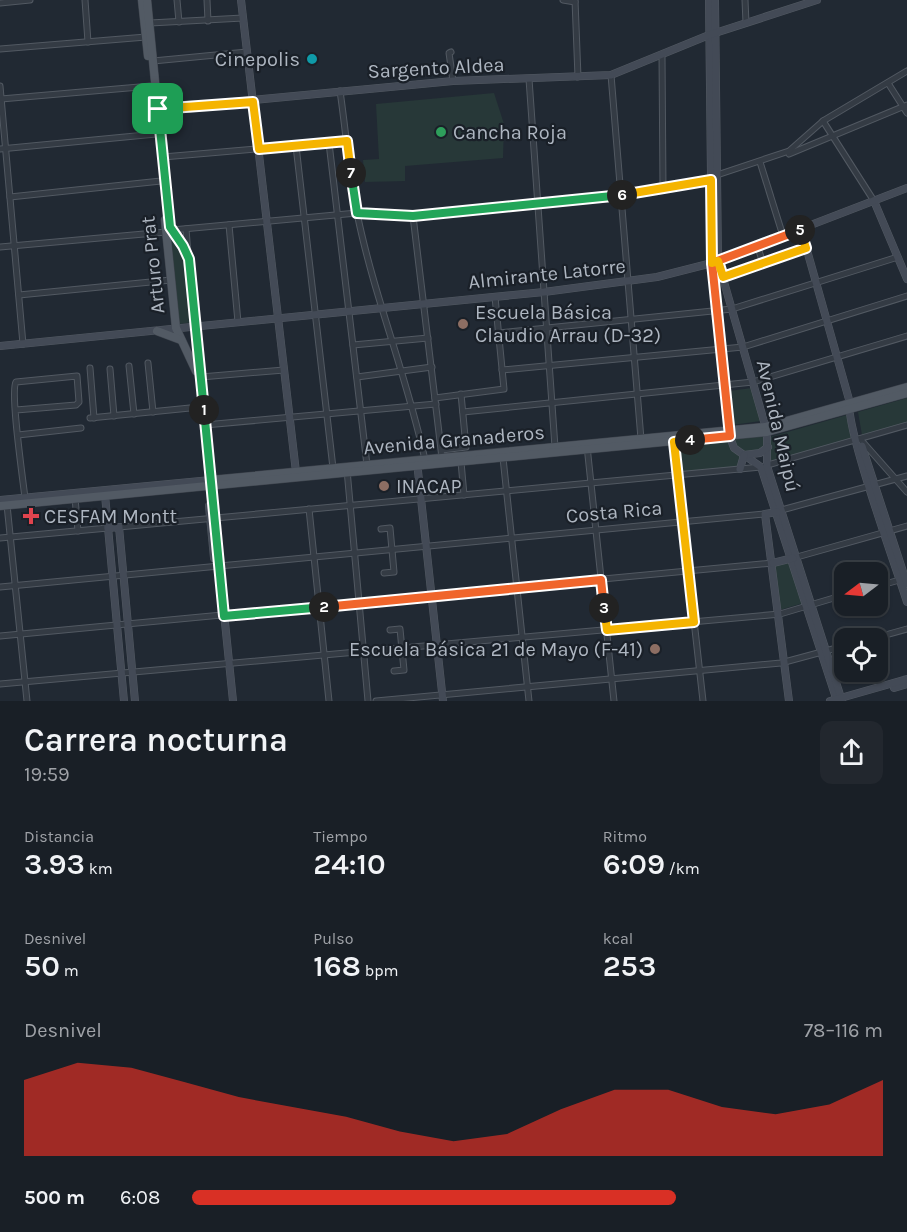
<!DOCTYPE html>
<html lang="es">
<head>
<meta charset="utf-8">
<style>
  :root { --surface:#191f26; --page:#22272e; --text:#f1f3f6; --muted:#9fa2a7; --line:#373d43; --accent:#d93025 }
  body { margin:0; font-family:Karla,sans-serif; background:var(--page); color:var(--text); height:100vh; display:flex; flex-direction:column; font-size:22px; white-space:nowrap }
  * { box-sizing:border-box; margin:0 }
  p { font-size:20px; color:var(--muted) }
  .icon { flex:none; width:33px; height:33px; fill:none; stroke:currentColor; stroke-width:2; stroke-linecap:round; stroke-linejoin:round }
  .map { position:relative; height:701px; overflow:hidden }
  .side { display:flex; flex-direction:column; background:var(--surface); flex:1 }
  .side>* { flex:none }
  .needle { width:39px; rotate:254deg }
  .tools { position:absolute; left:834px; top:562px; display:grid; gap:12px }
  .tools a { display:grid; place-items:center; width:54px; height:54px; border-radius:12px; background:var(--surface); box-shadow:0 2px 4px #0004,0 0 0 2px var(--line); font-size:30px }
  .pin { position:absolute; display:grid; place-items:center; width:51px; height:51px; color:#fff; margin:-26px; border-radius:12px; box-shadow:0 3px 9px #0006 }
  .km { position:absolute; width:30px; height:30px; margin:-15px; border-radius:50%; background:#222; color:#fff; font-size:16px; line-height:30px; text-align:center }
  .round { display:grid; place-items:center; flex:none; width:63px; height:63px; border-radius:12px; background:var(--page) }
  .head { display:flex; align-items:center; justify-content:space-between; height:102px; padding:0 24px }
  h1 { font-size:33px; font-weight:600; line-height:45px }
  .stats { display:grid; grid-template-columns:repeat(3,1fr); gap:9px; height:102px; padding:6px 24px }
  .stats div { display:grid; align-content:center }
  .stats b { font-size:30px; font-weight:600 }
  .stats small { font-size:16px; font-weight:400 }
  .stats p { font-size:16px }
  .chart { height:168px; padding:12px 24px }
  .chart p { display:flex; justify-content:space-between }
  .chart svg { width:100%; height:108px; margin-top:6px; fill:var(--accent); opacity:.7 }
  ul { padding:0 24px; list-style:none; font-size:20px }
  li { display:grid; grid-template-columns:96px 72px 1fr; align-items:center; height:45px }
  li i { height:15px; border-radius:8px; background:var(--accent) }
  .map>svg:first-child { display:block }
  .green { fill:#273838 }
  .lines { fill:none; stroke-linecap:round; stroke-linejoin:round }
  .street-casing { stroke:#525962; stroke-width:7 }
  .secondary-casing { stroke:#525962; stroke-width:8 }
  .primary-casing { stroke:#3e444d; stroke-width:9 }
  .street { stroke:#343b44; stroke-width:5 }
  .secondary { stroke:#434a56; stroke-width:7 }
  .primary { stroke:#525a64; stroke-width:8 }
  .split-1-casing { stroke:#fff; stroke-width:12 }
  .split-2-casing { stroke:#fff; stroke-width:12 }
  .split-3-casing { stroke:#fff; stroke-width:12 }
  .split-4-casing { stroke:#fff; stroke-width:12 }
  .split-5-casing { stroke:#fff; stroke-width:12 }
  .split-6-casing { stroke:#fff; stroke-width:12 }
  .split-7-casing { stroke:#fff; stroke-width:12 }
  .split-8-casing { stroke:#fff; stroke-width:12 }
  .split-1 { stroke:#22a559; stroke-width:8 }
  .split-2 { stroke:#22a559; stroke-width:8 }
  .split-3 { stroke:#f0652b; stroke-width:8 }
  .split-4 { stroke:#f5b400; stroke-width:8 }
  .split-5 { stroke:#f0652b; stroke-width:8 }
  .split-6 { stroke:#f5b400; stroke-width:8 }
  .split-7 { stroke:#22a559; stroke-width:8 }
  .split-8 { stroke:#f5b400; stroke-width:8 }
  .culture-dot { fill:#0f9aa8; stroke:#1a2028; stroke-width:2 }
  .leisure-dot { fill:#2e9e5b; stroke:#1a2028; stroke-width:2 }
  .education-dot { fill:#8d6e63; stroke:#1a2028; stroke-width:2 }
  .health-dot { fill:#e0444e; stroke:#1a2028; stroke-width:2 }
  .labels { text-anchor:middle; dominant-baseline:central; stroke-width:4.5; stroke-linejoin:round; paint-order:stroke }
  .poi-label { font-size:20px; fill:#aeb6c1; stroke:#1a2028; text-anchor:start }
  .street-label { font-size:20px; fill:#aeb6c1; stroke:#1a2028 }
</style>
</head>
<body>
<div class="map">
<svg width="907" height="701" viewBox="0 0 907 701">
  <rect width="100%" height="100%" fill="#212933"/>
  <g class="green">
    <path d="M494,93L504,124L503,158L405,166V181L365,182L363,160L379,159L376,104Z"/>
    <path d="M170,237L185,257L193,322L179,324Z"/>
    <path d="M752,388L761,421L732,425L729,391Z"/>
    <path d="M907,398V423L862,435L858,412Z"/>
    <path d="M847,415L853,439L769,461L770,437Z"/>
    <path d="M764,435L765,447L761,450L744,453L737,447L732,438Z"/>
    <path d="M729,440L741,460L738,467L681,473L678,445Z"/>
    <path d="M789,563L803,603L780,610L775,565Z"/>
  </g>
  <g class="lines">
    <defs>
      <g id="street">
        <path d="M85,0L88,42"/>
        <path d="M177,0L179,22"/>
        <path d="M207,0L208,21"/>
        <path d="M563,0L575,2"/>
        <path d="M575,0L578,77"/>
        <path d="M745,0L746,23"/>
        <path d="M0,3L30,0"/>
        <path d="M150,23L243,18"/>
        <path d="M0,49L146,37"/>
        <path d="M451,52L449,53L453,81"/>
        <path d="M662,55L663,190"/>
        <path d="M153,61L247,52"/>
        <path d="M611,75L641,439"/>
        <path d="M529,79L555,447"/>
        <path d="M888,83L907,113"/>
        <path d="M0,86L23,344"/>
        <path d="M340,91C346,132 349,173 357,213C374,297 407,376 425,460"/>
        <path d="M1,99L151,86"/>
        <path d="M823,121L874,201"/>
        <path d="M329,143L367,465"/>
        <path d="M296,146L333,468"/>
        <path d="M0,149L156,134"/>
        <path d="M789,154L907,105"/>
        <path d="M163,157L347,141"/>
        <path d="M760,162L783,236"/>
        <path d="M717,175L789,151L823,121L907,71"/>
        <path d="M10,197L161,181"/>
        <path d="M413,216L442,458"/>
        <path d="M229,225L238,322"/>
        <path d="M186,229L188,254"/>
        <path d="M172,230L357,213L413,216L580,201L663,190L711,180"/>
        <path d="M757,245L763,263"/>
        <path d="M0,247L166,232"/>
        <path d="M723,277L806,248"/>
        <path d="M19,295L171,280"/>
        <path d="M499,333L732,309L898,257"/>
        <path d="M353,345L428,338"/>
        <path d="M148,363L153,412"/>
        <path d="M129,366L134,414"/>
        <path d="M90,368L94,418"/>
        <path d="M110,369L114,416"/>
        <path d="M502,370L743,347L907,296"/>
        <path d="M201,377L284,370"/>
        <path d="M357,377L432,367"/>
        <path d="M435,398L504,389L495,297"/>
        <path d="M16,410L76,405L79,402L77,376L16,382C10,391 23,480 25,498"/>
        <path d="M463,412L753,382L907,336"/>
        <path d="M90,418L200,407"/>
        <path d="M205,425L436,404"/>
        <path d="M18,435L81,428"/>
        <path d="M861,440L907,492"/>
        <path d="M674,442L703,701"/>
        <path d="M587,446L614,701"/>
        <path d="M442,450L466,447L461,394"/>
        <path d="M503,458L529,701"/>
        <path d="M461,462L464,495"/>
        <path d="M347,470L368,701"/>
        <path d="M75,498L78,531"/>
        <path d="M7,505L27,701"/>
        <path d="M309,509L329,701"/>
        <path d="M778,511L907,476"/>
        <path d="M119,527L761,467L907,425"/>
        <path d="M381,529L390,528L394,572L384,573"/>
        <path d="M0,538L108,528"/>
        <path d="M797,557L907,526"/>
        <path d="M878,586L903,579"/>
        <path d="M0,587L765,514"/>
        <path d="M390,630L400,629L404,670L394,671"/>
        <path d="M0,636L773,563"/>
        <path d="M871,639L907,629"/>
        <path d="M0,684L780,614L844,595"/>
        <path d="M376,701L781,663L844,646"/>
      </g>
      <g id="secondary">
        <path d="M241,0L296,472"/>
        <path d="M709,0L712,263L730,437L734,448L761,467L837,701"/>
        <path d="M715,0L718,261L767,432V466L842,701"/>
        <path d="M158,109L453,81L611,75L709,35L817,0"/>
        <path d="M874,201L907,279"/>
        <path d="M801,229L850,403C844,424 897,570 907,602"/>
        <path d="M0,346L544,292L657,277L712,263L907,188"/>
        <path d="M862,446L907,584"/>
        <path d="M744,455L760,453L768,447"/>
        <path d="M417,462L443,701"/>
        <path d="M740,469L744,455"/>
        <path d="M211,485L233,701"/>
        <path d="M105,495L124,701"/>
        <path d="M0,500L211,480"/>
        <path d="M209,506L214,558"/>
        <path d="M777,512L765,514L789,701"/>
        <path d="M108,528L119,527L135,701"/>
        <path d="M773,563L793,558"/>
        <path d="M894,688L907,684"/>
        <path d="M830,701L907,679"/>
      </g>
      <g id="primary">
        <path d="M142,0L148,56"/>
        <path d="M147,0L169,224L189,259L211,484"/>
        <path d="M165,220L176,328L196,371"/>
        <path d="M157,331L181,340"/>
        <path d="M211,480L765,427L907,387"/>
        <path d="M0,506L767,432L907,393"/>
      </g>
    </defs>
    <use href="#street" class="street-casing"/>
    <use href="#secondary" class="secondary-casing"/>
    <use href="#primary" class="primary-casing"/>
    <use href="#street" class="street"/>
    <use href="#secondary" class="secondary"/>
    <use href="#primary" class="primary"/>
  </g>
  <g class="lines">
    <defs>
      <path id="split-1" d="M158,109L170,227L183,246L189,259L204,410"/>
      <path id="split-2" d="M204,410L224,616L324,607"/>
      <path id="split-3" d="M324,607L601,580L604,608"/>
      <path id="split-4" d="M604,608L607,630L694,622L674,442L690,440"/>
      <path id="split-5" d="M690,440L730,436L712,263L800,230"/>
      <path id="split-6" d="M622,195L711,180L712,263L718,261L723,277L806,248L800,230"/>
      <path id="split-7" d="M351,173L357,213L413,216L622,195"/>
      <path id="split-8" d="M158,109L253,102L259,149L347,141L351,173"/>
    </defs>
    <use href="#split-1" class="split-1-casing"/>
    <use href="#split-2" class="split-2-casing"/>
    <use href="#split-3" class="split-3-casing"/>
    <use href="#split-4" class="split-4-casing"/>
    <use href="#split-5" class="split-5-casing"/>
    <use href="#split-6" class="split-6-casing"/>
    <use href="#split-7" class="split-7-casing"/>
    <use href="#split-8" class="split-8-casing"/>
    <use href="#split-1" class="split-1"/>
    <use href="#split-2" class="split-2"/>
    <use href="#split-3" class="split-3"/>
    <use href="#split-4" class="split-4"/>
    <use href="#split-5" class="split-5"/>
    <use href="#split-6" class="split-6"/>
    <use href="#split-7" class="split-7"/>
    <use href="#split-8" class="split-8"/>
  </g>
  <circle class="culture-dot" cx="312" cy="59" r="6"/>
  <circle class="leisure-dot" cx="441" cy="132" r="6"/>
  <g class="education-dot">
    <circle cx="463" cy="324" r="6"/>
    <circle cx="384" cy="486" r="6"/>
    <circle cx="655" cy="649" r="6"/>
  </g>
  <path class="health-dot" d="M28 507h6v6h6v6h-6v6h-6v-6h-6v-6h6z"/>
  <g class="labels">
    <g class="poi-label">
      <text x="300" y="59" text-anchor="end">Cinepolis</text>
      <text x="453" y="132">Cancha Roja</text>
      <text x="475" y="312">Escuela Básica<tspan x="475" dy="23">Claudio Arrau (D-32)</tspan></text>
      <text x="396" y="486">INACAP</text>
      <text x="44" y="516">CESFAM Montt</text>
      <text x="643" y="649" text-anchor="end">Escuela Básica 21 de Mayo (F-41)</text>
    </g>
    <g class="street-label">
      <text transform="translate(436 68) rotate(-3)">Sargento Aldea</text>
      <text transform="translate(153 265) rotate(-96)">Arturo Prat</text>
      <text transform="translate(547 274) rotate(-6)">Almirante Latorre</text>
      <text transform="translate(778 426) rotate(77)">Avenida Maipú</text>
      <text transform="translate(454 440) rotate(-5)">Avenida Granaderos</text>
      <text transform="translate(614 512) rotate(-5)">Costa Rica</text>
    </g>
  </g>
</svg>
<div class="tools">
<a><svg class="needle" viewBox="-14 -14 28 28"><path d="M0-13l5 13h-10z" fill="#e53935"/><path d="M0 13l5-13h-10z" fill="#9fa2a7"/></svg></a>
<a><svg class="icon" aria-label="locate" viewBox="0 0 24 24"><circle cx="12" cy="12" r="6"/><path d="M12 2v4M12 18v4M2 12h4M18 12h4"/></svg></a>
</div>
<div class="pin" style="left:158px;top:109px;background:#1e9e55"><svg class="icon" aria-label="arrive" viewBox="0 0 24 24"><path d="M6 21V4h12l-3 4 3 4H6"/></svg></div>
<b class="km" style="left:204px;top:410px">1</b>
<b class="km" style="left:324px;top:607px">2</b>
<b class="km" style="left:604px;top:608px">3</b>
<b class="km" style="left:690px;top:440px">4</b>
<b class="km" style="left:800px;top:230px">5</b>
<b class="km" style="left:622px;top:195px">6</b>
<b class="km" style="left:351px;top:173px">7</b>
</div>
<section class="side">
<div class="head"><div><h1>Carrera nocturna</h1><p>19:59</p></div><a class="round"><svg class="icon" aria-label="share" viewBox="0 0 24 24"><path d="M12 15V3M7 8l5-5 5 5M5 13v7h14v-7"/></svg></a></div>
<div class="stats">
<div><p>Distancia</p><b>3.93<small> km</small></b></div>
<div><p>Tiempo</p><b>24:10</b></div>
<div><p>Ritmo</p><b>6:09<small> /km</small></b></div>
</div>
<div class="stats">
<div><p>Desnivel</p><b>50<small> m</small></b></div>
<div><p>Pulso</p><b>168<small> bpm</small></b></div>
<div><p>kcal</p><b>253</b></div>
</div>
<div class="chart"><p><span>Desnivel</span>78–116 m</p>
<svg viewBox="0 0 160 44" preserveAspectRatio="none"><path d="M0 44V13L10 6L20 8L30 14L40 20L50 24L60 28L70 34L80 38L90 35L100 25L110 17L120 17L130 24L140 27L150 23L160 13V44z"/></svg>
</div>
<ul>
<li><b>500 m</b>6:08<i style="width:70%"></i></li>
</ul>
</section>
</body>
</html>
